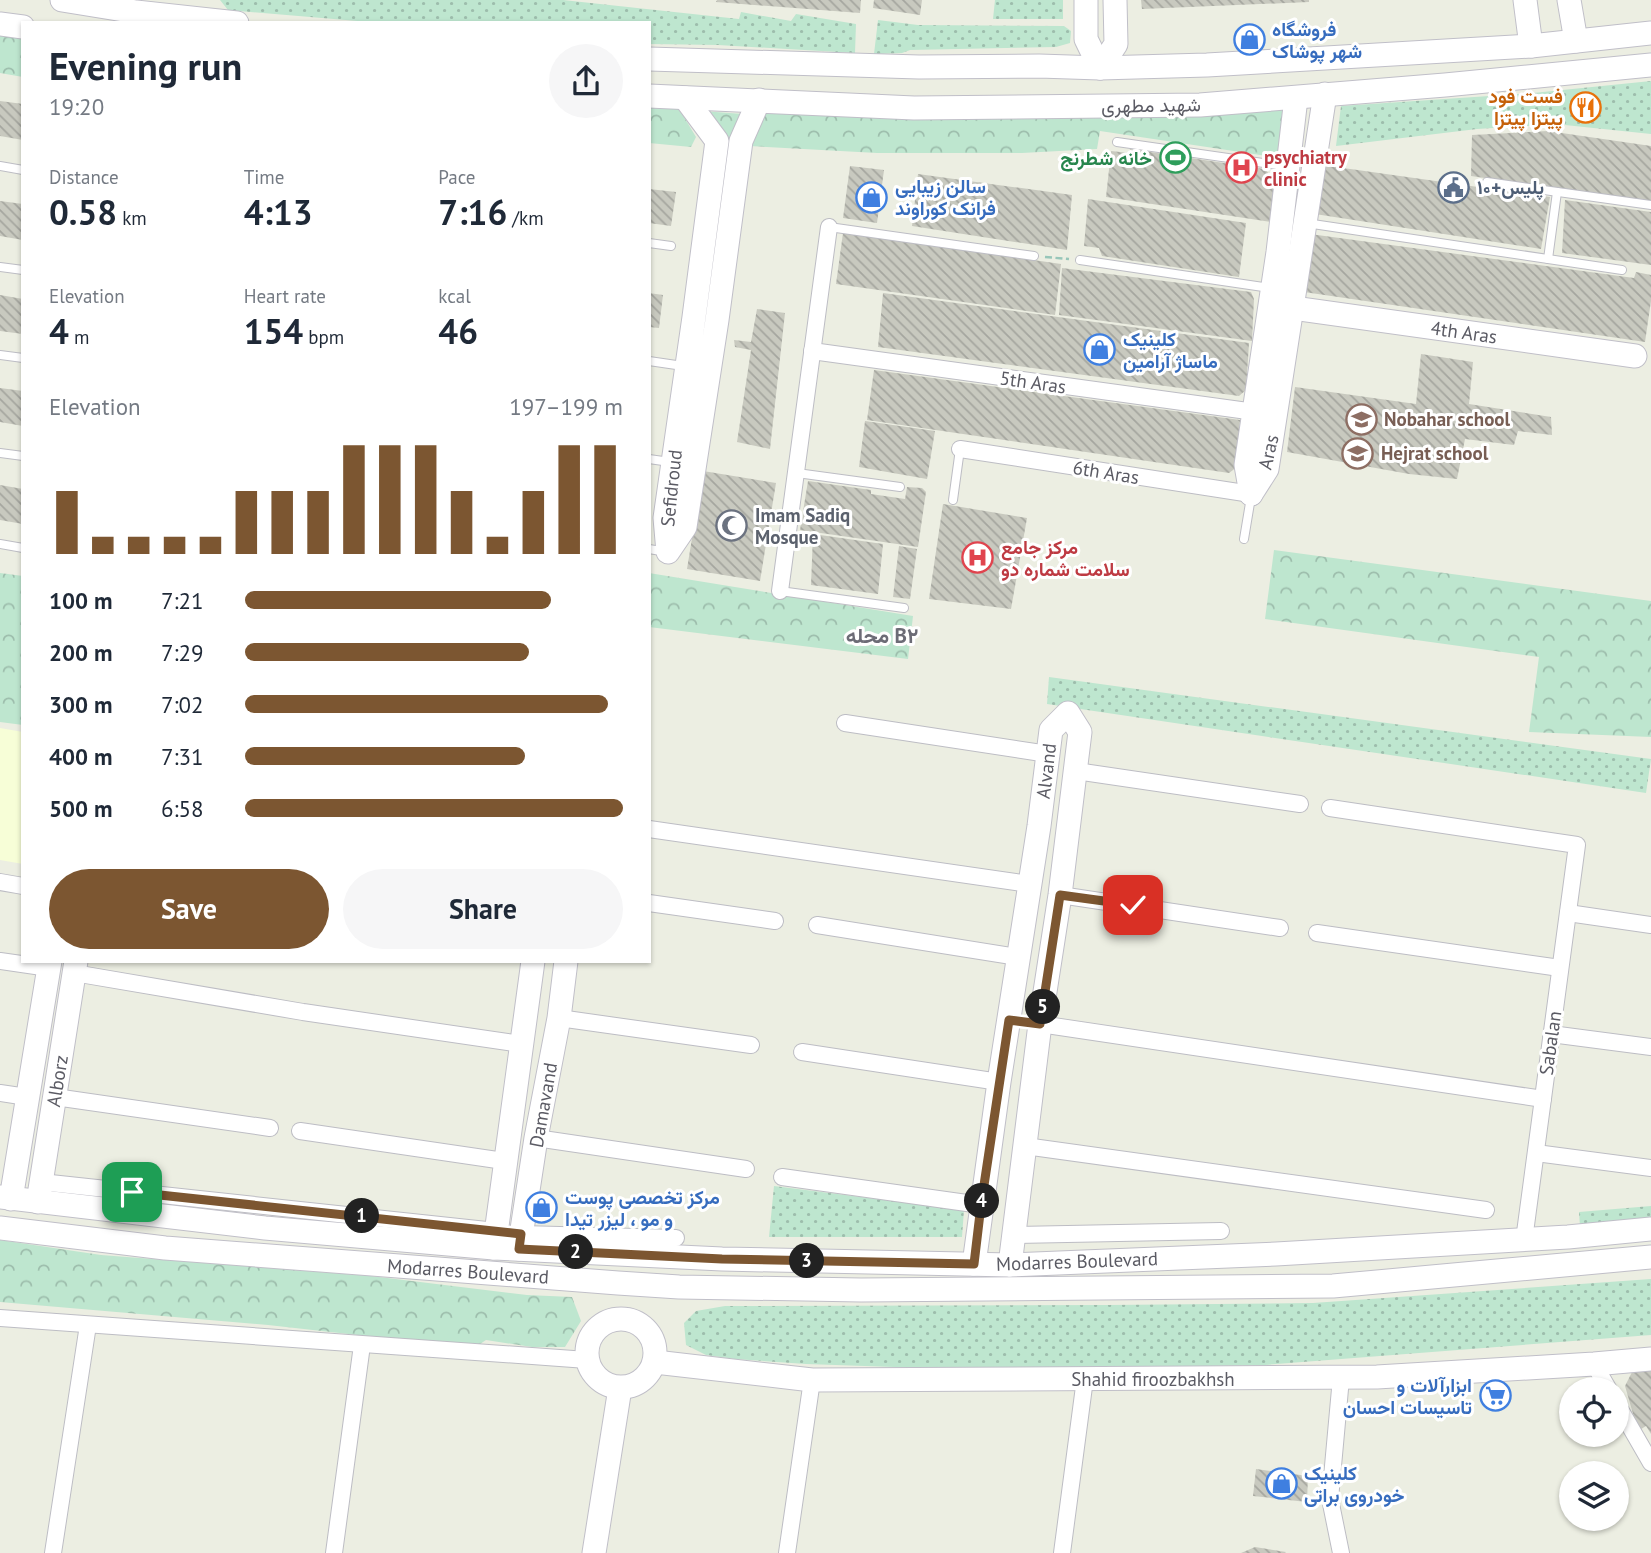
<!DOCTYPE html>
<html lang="en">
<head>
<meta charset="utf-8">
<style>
  :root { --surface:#fff; --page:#f6f6f7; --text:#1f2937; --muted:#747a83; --accent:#7c5631 }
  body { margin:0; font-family:"PT Sans",Vazirmatn,sans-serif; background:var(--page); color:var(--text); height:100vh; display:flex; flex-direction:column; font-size:26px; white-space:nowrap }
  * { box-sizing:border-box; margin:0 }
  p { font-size:23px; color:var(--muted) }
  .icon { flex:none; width:38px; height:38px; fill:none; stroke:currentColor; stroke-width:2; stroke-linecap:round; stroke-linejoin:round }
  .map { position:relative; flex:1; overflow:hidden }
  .side { position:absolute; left:21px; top:21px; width:630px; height:942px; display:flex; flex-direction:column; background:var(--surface); border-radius:0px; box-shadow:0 2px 5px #0004 }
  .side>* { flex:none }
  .tools { position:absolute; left:1559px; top:1377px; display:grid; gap:14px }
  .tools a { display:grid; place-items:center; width:70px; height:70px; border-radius:50%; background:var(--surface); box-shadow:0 2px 5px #0004; font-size:35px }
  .pin { position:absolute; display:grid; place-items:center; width:60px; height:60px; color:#fff; margin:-30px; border-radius:14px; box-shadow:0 4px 10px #0006 }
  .km { position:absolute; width:35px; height:35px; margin:-18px; border-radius:50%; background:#222; color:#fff; font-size:19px; line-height:35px; text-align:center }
  .round { display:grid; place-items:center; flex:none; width:74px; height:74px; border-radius:37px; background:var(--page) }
  .summary { display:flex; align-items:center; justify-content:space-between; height:119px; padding:0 28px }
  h1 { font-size:38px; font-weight:800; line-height:52px }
  .metrics { display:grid; grid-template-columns:repeat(3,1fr); gap:10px; height:119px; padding:7px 28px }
  .metrics div { display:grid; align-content:center }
  .metrics b { font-size:35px; font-weight:800 }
  .metrics small { font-size:19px; font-weight:400 }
  .metrics p { font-size:19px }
  .chart { height:196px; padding:14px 28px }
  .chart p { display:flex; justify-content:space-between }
  .chart svg { width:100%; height:126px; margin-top:7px; stroke:var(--accent); stroke-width:6 }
  .action { display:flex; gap:14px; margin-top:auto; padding:14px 28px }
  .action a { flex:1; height:80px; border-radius:42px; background:var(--accent); color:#fff; font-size:28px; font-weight:800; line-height:80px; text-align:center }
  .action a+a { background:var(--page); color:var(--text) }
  ul { padding:0 28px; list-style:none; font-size:23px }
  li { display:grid; grid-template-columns:112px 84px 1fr; align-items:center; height:52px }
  li i { height:18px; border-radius:9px; background:var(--accent) }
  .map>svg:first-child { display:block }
  .commercial { fill:#f7fed7 }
  .grass { fill:url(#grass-dots) }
  .forest { fill:url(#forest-crowns) }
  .building { fill:url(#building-back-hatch) }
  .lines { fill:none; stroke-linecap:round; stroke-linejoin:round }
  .lane-casing { stroke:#bdbdc4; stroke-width:10 }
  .street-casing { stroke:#bdbdc4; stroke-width:18 }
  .secondary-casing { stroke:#c0bfc8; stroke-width:25 }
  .path { stroke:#97c6b9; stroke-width:2.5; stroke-dasharray:7 3.5; stroke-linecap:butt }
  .lane { stroke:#fff; stroke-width:8 }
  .street { stroke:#fff; stroke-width:16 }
  .secondary { stroke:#fff; stroke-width:23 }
  .route-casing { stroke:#fff; stroke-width:14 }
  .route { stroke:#7c5631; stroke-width:9 }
  .labels { text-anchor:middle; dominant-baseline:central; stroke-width:6; stroke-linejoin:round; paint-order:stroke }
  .shop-label { font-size:19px; font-weight:bold; fill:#366cbe; stroke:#fff; text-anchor:start }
  .food-label { font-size:19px; font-weight:bold; fill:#c56008; stroke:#fff; text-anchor:end }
  .street-label { font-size:19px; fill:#5b5b64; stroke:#fff }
  .health-label { font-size:19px; font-weight:bold; fill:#be3a42; stroke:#fff; text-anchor:start }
  .leisure-label { font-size:19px; font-weight:bold; fill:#27864d; stroke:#fff; text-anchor:end }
  .service-label { font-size:19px; font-weight:bold; fill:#4e5e75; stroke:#fff; text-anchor:start }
  .education-label { font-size:19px; font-weight:bold; fill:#785e54; stroke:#fff; text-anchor:start }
  .worship-label { font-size:19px; font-weight:bold; fill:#5b616d; stroke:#fff; text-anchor:start }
  .neighbourhood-label { font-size:21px; font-weight:bold; fill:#6c6c76; stroke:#fff }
</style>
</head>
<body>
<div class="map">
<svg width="1651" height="1553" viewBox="0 0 1651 1553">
  <defs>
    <pattern id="grass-dots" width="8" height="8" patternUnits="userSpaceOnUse" patternTransform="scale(1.75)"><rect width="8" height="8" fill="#bee6cf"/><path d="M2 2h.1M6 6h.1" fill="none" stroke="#9dbdac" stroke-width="1.8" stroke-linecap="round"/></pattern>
    <pattern id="forest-crowns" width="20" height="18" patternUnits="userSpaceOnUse" patternTransform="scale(1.75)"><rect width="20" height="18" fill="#bee6cf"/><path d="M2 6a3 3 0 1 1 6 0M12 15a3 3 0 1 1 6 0" fill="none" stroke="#9dbdac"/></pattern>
    <pattern id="building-back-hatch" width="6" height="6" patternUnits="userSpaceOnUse" patternTransform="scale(1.75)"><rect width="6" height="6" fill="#c8c9bf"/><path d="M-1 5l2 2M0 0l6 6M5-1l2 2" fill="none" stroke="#a5a69f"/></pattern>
  </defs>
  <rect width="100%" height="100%" fill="#eceee2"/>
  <path class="commercial" d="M0,728L23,732V864L0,860Z"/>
  <g class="grass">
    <path d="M220,0H563L739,19L741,12L791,21L796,14L856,24L855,53L718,45L649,44V23H381L228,10Z"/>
    <path d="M995,0H1063V19H993Z"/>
    <path d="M878,20L918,25L1064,26L1071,31L1070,43L1056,47L910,50L902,53L874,54Z"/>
    <path d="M1651,81V134L1565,125L1527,126L1477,129L1336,146L1341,106L1533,93Z"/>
    <path d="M1049,677L1651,759L1646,793L1047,704Z"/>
    <path d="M774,1186L964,1210L962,1237H769Z"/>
    <path d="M1651,1206V1217L1580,1226L1579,1212Z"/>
    <path d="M1651,1279V1335L1265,1365L982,1370L806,1364L735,1359L706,1355L686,1345L684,1323L696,1311L725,1306L1107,1305L1313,1303Z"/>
  </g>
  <g class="forest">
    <path d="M0,34L23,38V77L0,73Z"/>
    <path d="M1278,104L1287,111L1281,158L1100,131L1097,149L1022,153H877L749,146L755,126L771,109Z"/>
    <path d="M649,105L678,107L696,137L691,147L649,143Z"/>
    <path d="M702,111L743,114L709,306L704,308L721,155Z"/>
    <path d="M1274,550L1651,601V737L1529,732L1539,657L1265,619Z"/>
    <path d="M0,573L23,576V725L0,722Z"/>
    <path d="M649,573L913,616L908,659L649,627Z"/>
    <path d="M0,1240L101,1255L371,1276L527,1295L572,1297L581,1321L565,1347H532L486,1340L474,1348L268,1325L0,1302Z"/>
  </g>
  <g class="building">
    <path d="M717,0H861L860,13L716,2Z"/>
    <path d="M874,0H922L920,15L873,8Z"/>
    <path d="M1141,0H1309V2L1142,9Z"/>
    <path d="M0,101L23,104V140L0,136Z"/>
    <path d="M1548,131L1651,146V202L1471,176L1472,135Z"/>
    <path d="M1130,149L1264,169L1276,180L1271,222L1106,197L1111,151L1129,153Z"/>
    <path d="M1322,165L1550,197L1541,249L1315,214Z"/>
    <path d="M850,166L884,170L877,223L843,218Z"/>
    <path d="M918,174L1072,195L1067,250L912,226Z"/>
    <path d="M649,189L676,192L671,226L649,223Z"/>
    <path d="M1088,199L1246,223L1239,277L1102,256L1099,248L1084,246Z"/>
    <path d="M1565,200L1651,212V265L1562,253Z"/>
    <path d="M0,201L23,204V240L0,236Z"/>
    <path d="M843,233L1061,264L1055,315L836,284Z"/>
    <path d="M1310,234L1634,278L1636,272L1651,275V301L1645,342L1304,292Z"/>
    <path d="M1062,268L1251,292L1254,299L1252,341L1059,315Z"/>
    <path d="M649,293L663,295L659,328L649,327Z"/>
    <path d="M883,293L1249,343L1246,390L1239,396L878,347Z"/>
    <path d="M0,295L23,299V334L0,331Z"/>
    <path d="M757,309L785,313L770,449L737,442L751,350L735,347L734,340L751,342Z"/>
    <path d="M1421,354L1473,362L1469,404L1551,417L1552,435L1518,431L1514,445L1465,439L1457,479L1409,474L1287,452L1295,387L1416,404Z"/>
    <path d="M874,370L1240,420L1237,467L1229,473L867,420Z"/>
    <path d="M0,388L23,391V426L0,422Z"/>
    <path d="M865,421L935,431L927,479L859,467Z"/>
    <path d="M703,471L776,483L760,581L687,569Z"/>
    <path d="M808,481L871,490V494L905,499L907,487L922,488L926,492L918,547L800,530Z"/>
    <path d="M0,485L23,489V524L0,520Z"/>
    <path d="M943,504L1027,518L1011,609L929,599Z"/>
    <path d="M813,534L883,544L878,594L811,585Z"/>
    <path d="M899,546L917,549L910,599L893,597Z"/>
    <path d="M1651,1367V1434L1646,1426L1638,1431L1625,1386L1634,1368Z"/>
    <path d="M1256,1469L1308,1476L1307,1502L1253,1496Z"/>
    <path d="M1255,1547L1286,1552L1285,1553H1241Z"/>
  </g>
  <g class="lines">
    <defs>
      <g id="lane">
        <path d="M1117,142L1284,166"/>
        <path d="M0,166L23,170"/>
        <path d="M1487,182L1651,205"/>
        <path d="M1306,223L1622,270"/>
        <path d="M829,227L1034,256"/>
        <path d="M649,243L671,246"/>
        <path d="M1548,259L1557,192"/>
        <path d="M1080,260L1270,288"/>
        <path d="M0,267L23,270"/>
        <path d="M0,355L23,358"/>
        <path d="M649,361L683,366"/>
        <path d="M0,453L23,456"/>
        <path d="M649,459L670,462"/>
        <path d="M797,473L900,487"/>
        <path d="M953,500L960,449"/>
        <path d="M1244,539L1251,497"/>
        <path d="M0,544L23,548"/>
        <path d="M649,549L667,552"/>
        <path d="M780,591L904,608"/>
      </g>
      <g id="street">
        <path d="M812,351L1255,412"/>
        <path d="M960,449L1251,494"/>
        <path d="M780,591L829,227"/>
        <path d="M845,723L1048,754"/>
        <path d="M1076,771L1300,804"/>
        <path d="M1330,808L1577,845L1524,1240"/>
        <path d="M649,829L1029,884"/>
        <path d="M0,882L23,886"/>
        <path d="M1060,895L1280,928"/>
        <path d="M649,903L775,921"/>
        <path d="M1568,913L1651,925"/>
        <path d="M817,925L1018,957"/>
        <path d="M1317,933L1560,968"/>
        <path d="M0,961L49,968"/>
        <path d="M74,973L303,1012L521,1044"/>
        <path d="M559,1018L751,1045"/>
        <path d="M1040,1024L1543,1099"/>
        <path d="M1551,1034L1651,1047"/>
        <path d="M802,1052L999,1082"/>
        <path d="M0,1093L27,1097"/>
        <path d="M55,1097L270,1128"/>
        <path d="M300,1131L504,1161"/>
        <path d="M536,1138L746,1169"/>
        <path d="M1025,1146L1486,1210"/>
        <path d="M1536,1153L1651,1168"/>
        <path d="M782,1177L981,1205"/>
        <path d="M41,1182L496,1231"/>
        <path d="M521,1234L676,1238"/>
        <path d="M1013,1235L1221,1231"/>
        <path d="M0,1318L587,1360"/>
        <path d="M1594,1364L1609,1390"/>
        <path d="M1341,1378L1330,1499L1341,1553"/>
        <path d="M1617,1404L1651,1463"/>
        <path d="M53,1553L88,1325"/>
        <path d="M334,1553L362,1345"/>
        <path d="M787,1553L812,1380"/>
        <path d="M1062,1553L1085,1379"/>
      </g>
      <g id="secondary">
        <path d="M62,0L136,12L237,23"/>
        <path d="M1086,0V39L1100,68"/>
        <path d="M1525,0L1531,46"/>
        <path d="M1569,0L1576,41"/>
        <path d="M0,24L23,27"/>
        <path d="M649,59L919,67L1039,66L1100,68L1207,65L1531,46L1651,33"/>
        <path d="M1100,68L1116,44L1115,0"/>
        <path d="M649,96L914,108L1200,105L1445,85L1651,65"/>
        <path d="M685,98L717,141L694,317L665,518L668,552L685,527L717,320L741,141L759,100"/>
        <path d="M1293,308L1635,356"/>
        <path d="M1251,494L1267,469L1325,94"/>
        <path d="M1251,494L1246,465L1278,252L1296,98"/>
        <path d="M0,1197L265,1228L494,1248L722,1259L1010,1265L1276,1254L1568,1237L1651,1229"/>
        <path d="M11,1199L50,961"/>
        <path d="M38,1202L76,961"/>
        <path d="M0,1228L165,1248L618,1283L679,1287L861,1290L1333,1286L1651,1257"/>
        <path d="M494,1248L533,961"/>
        <path d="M519,1249L536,1138L559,1018L566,961"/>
        <path d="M974,1264L999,1082L1039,826L1051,730L1068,713L1080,732L1060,895L1040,1024L1010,1265"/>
        <circle cx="621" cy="1353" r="34"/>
        <path d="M655,1362L812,1380L1377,1377L1594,1364L1651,1359"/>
        <path d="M594,1553L620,1388"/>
      </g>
    </defs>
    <use href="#lane" class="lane-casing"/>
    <use href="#street" class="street-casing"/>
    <use href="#secondary" class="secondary-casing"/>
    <path class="path" d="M1045,257L1069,259"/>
    <use href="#lane" class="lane"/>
    <use href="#street" class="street"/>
    <use href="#secondary" class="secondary"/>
  </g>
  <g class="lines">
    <defs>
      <path id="route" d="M132,1192L521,1234L519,1249L722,1259L974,1264L981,1205L1009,1020L1040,1024L1060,895L1133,905"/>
    </defs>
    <use href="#route" class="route-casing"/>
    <use href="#route" class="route"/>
  </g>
  <defs>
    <symbol id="shop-ring" viewBox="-11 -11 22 22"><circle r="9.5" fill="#fff" stroke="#3f7fe0" stroke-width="1.5"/><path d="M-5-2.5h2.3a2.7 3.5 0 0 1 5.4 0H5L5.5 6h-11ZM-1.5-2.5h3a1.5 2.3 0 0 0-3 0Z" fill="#3f7fe0"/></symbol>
    <symbol id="restaurant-ring" viewBox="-11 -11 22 22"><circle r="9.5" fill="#fff" stroke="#e8710a" stroke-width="1.5"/><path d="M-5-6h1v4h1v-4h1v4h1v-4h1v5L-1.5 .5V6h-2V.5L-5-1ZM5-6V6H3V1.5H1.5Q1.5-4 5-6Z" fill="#e8710a"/></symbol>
    <symbol id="stadium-ring" viewBox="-11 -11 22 22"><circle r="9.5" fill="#fff" stroke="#2e9e5b" stroke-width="1.5"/><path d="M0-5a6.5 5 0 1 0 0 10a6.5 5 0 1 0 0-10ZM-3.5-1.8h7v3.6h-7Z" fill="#2e9e5b"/></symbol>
    <symbol id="hospital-ring" viewBox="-11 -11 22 22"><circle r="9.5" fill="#fff" stroke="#e0444e" stroke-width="1.5"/><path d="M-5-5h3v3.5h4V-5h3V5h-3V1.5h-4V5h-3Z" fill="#e0444e"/></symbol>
    <symbol id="civic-ring" viewBox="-11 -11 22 22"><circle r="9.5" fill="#fff" stroke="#5c6f8a" stroke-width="1.5"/><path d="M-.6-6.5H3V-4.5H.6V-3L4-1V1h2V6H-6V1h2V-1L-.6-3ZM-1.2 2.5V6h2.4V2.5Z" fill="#5c6f8a"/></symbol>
    <symbol id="school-ring" viewBox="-11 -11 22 22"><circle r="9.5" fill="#fff" stroke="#8d6e63" stroke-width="1.5"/><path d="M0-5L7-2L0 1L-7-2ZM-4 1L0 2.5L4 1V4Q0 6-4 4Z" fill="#8d6e63"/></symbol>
    <symbol id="mosque-ring" viewBox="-11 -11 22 22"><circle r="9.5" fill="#fff" stroke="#6b7280" stroke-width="1.5"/><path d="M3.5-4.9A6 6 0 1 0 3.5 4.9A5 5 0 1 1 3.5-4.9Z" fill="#6b7280"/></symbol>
    <symbol id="supermarket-ring" viewBox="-11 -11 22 22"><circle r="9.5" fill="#fff" stroke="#3f7fe0" stroke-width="1.5"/><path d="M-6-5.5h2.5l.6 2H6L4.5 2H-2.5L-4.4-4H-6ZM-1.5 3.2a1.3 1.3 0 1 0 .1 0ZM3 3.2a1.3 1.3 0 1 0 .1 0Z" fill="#3f7fe0"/></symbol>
  </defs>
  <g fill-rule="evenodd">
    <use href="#shop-ring" x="1232" y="22" width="35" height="35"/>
    <use href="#restaurant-ring" x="1568" y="90" width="35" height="35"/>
    <use href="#stadium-ring" x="1158" y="140" width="35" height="35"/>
    <use href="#hospital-ring" x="1224" y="150" width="35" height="35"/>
    <use href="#civic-ring" x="1436" y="170" width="35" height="35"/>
    <use href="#shop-ring" x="854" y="180" width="35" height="35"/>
    <use href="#shop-ring" x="1082" y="332" width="35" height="35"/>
    <use href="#school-ring" x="1344" y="402" width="35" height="35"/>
    <use href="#school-ring" x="1340" y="436" width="35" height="35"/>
    <use href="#mosque-ring" x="714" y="508" width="35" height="35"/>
    <use href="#hospital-ring" x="960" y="540" width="35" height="35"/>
    <use href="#shop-ring" x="524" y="1190" width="35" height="35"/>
    <use href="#supermarket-ring" x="1478" y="1378" width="35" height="35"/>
    <use href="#shop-ring" x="1264" y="1466" width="35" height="35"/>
  </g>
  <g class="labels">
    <g class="shop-label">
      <text x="1272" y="29">فروشگاه<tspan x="1272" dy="22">شهر پوشاک</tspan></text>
      <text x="895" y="186">سالن زیبایی<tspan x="895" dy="22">فرانک کوراوند</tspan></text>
      <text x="1123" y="339">کلینیک<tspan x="1123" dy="22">ماساژ آرامین</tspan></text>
      <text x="565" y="1197">مرکز تخصصی پوست<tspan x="565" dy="22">و مو ، لیزر تیدا</tspan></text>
      <text x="1472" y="1385" text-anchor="end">ابزارآلات و<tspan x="1472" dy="22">تاسیسات احسان</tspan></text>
      <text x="1304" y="1473">کلینیک<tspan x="1304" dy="22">خودروی براتی</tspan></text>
    </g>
    <g class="food-label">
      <text x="1563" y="96">فست فود<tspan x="1563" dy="22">پیتزا پیتزا</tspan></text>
    </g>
    <g class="street-label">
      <text transform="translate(1151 105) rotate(-1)">شهید مطهری</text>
      <text transform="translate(1464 332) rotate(8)">4th Aras</text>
      <text transform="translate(1033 382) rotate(8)">5th Aras</text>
      <text transform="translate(1268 452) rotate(-77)">Aras</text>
      <text transform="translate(1106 472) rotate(9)">6th Aras</text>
      <text transform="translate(671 488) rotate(-84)">Sefidroud</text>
      <text transform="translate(1046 771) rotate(-83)">Alvand</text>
      <text transform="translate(1550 1043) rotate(-82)">Sabalan</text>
      <text transform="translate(57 1081) rotate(-81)">Alborz</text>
      <text transform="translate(543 1105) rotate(-80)">Damavand</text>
      <text transform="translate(1077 1261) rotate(-2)">Modarres Boulevard</text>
      <text transform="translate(468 1271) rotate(4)">Modarres Boulevard</text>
      <text x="1153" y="1379">Shahid firoozbakhsh</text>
    </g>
    <g class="health-label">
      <text x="1264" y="157">psychiatry<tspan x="1264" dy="22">clinic</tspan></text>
      <text x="1001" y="547">مرکز جامع<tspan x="1001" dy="22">سلامت شماره دو</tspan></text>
    </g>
    <g class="leisure-label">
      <text x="1152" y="158">خانه شطرنج</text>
    </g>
    <g class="service-label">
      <text x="1477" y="187">پلیس+۱۰</text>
    </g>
    <g class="education-label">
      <text x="1384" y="419">Nobahar school</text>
      <text x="1381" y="453">Hejrat school</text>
    </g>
    <g class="worship-label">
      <text x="755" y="515">Imam Sadiq<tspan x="755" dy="22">Mosque</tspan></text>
    </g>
    <g class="neighbourhood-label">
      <text x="882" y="635">محله B۲</text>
    </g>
  </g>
</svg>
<div class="tools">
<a><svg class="icon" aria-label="locate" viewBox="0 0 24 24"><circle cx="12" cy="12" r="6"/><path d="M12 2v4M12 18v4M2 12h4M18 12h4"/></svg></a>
<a><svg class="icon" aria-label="layers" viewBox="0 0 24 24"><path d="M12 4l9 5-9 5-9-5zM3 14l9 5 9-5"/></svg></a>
</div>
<div class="pin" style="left:132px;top:1192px;background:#1e9e55"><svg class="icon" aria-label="arrive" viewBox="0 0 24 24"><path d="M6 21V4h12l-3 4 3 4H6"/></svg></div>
<div class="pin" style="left:1133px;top:905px;background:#d93025"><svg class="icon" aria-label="check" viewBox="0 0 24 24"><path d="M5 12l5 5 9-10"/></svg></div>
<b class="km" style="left:362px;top:1216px">1</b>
<b class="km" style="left:576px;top:1252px">2</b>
<b class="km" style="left:807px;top:1261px">3</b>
<b class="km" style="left:982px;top:1201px">4</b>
<b class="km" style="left:1043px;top:1007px">5</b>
<section class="side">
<div class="summary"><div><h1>Evening run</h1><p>19:20</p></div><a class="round"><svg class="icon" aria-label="share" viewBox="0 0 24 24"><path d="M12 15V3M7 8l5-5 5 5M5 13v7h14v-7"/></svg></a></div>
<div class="metrics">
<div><p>Distance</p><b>0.58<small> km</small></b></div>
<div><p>Time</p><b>4:13</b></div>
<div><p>Pace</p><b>7:16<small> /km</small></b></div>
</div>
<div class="metrics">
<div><p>Elevation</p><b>4<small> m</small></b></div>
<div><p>Heart rate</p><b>154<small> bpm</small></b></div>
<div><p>kcal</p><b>46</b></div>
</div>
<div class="chart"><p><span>Elevation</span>197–199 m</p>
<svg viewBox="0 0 160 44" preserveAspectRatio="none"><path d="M5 44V22M15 44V38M25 44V38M35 44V38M45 44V38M55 44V22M65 44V22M75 44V22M85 44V6M95 44V6M105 44V6M115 44V22M125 44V38M135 44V22M145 44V6M155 44V6"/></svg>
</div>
<ul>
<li><b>100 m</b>7:21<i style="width:81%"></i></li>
<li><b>200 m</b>7:29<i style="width:75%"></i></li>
<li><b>300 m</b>7:02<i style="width:96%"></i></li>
<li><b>400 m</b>7:31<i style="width:74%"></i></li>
<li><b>500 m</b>6:58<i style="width:100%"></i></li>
</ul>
<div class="action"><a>Save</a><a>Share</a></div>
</section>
</div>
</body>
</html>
